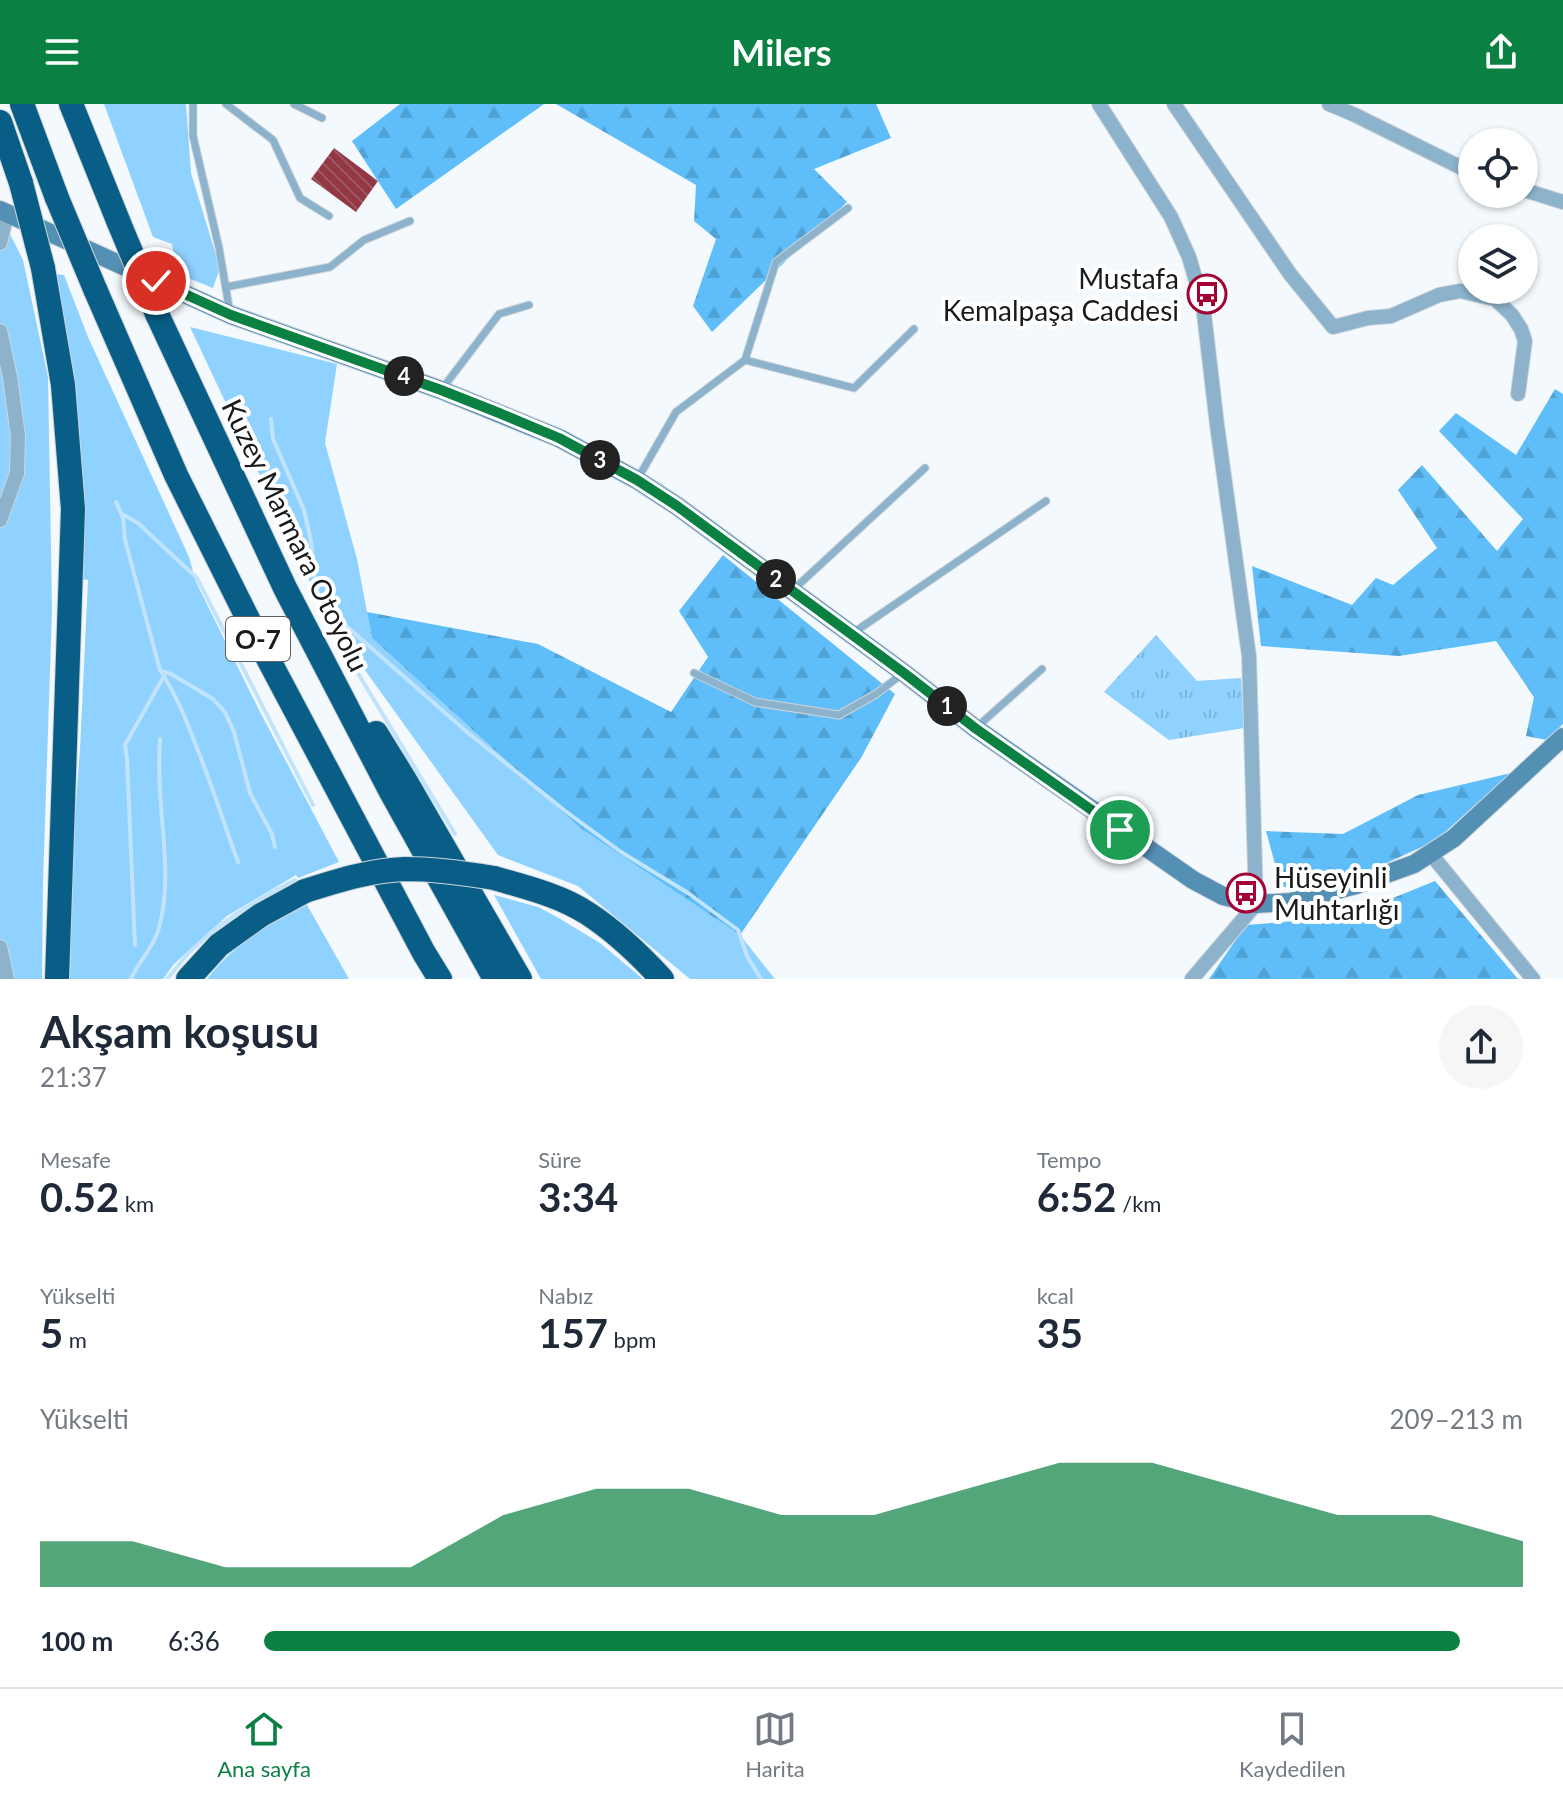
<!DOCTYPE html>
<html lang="tr">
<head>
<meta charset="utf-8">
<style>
  :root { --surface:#fff; --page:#f6f6f7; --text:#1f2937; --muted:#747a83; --line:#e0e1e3; --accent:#0b8043 }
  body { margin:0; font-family:Lato,sans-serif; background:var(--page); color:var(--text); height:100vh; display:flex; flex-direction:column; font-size:30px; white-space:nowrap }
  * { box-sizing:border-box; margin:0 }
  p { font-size:26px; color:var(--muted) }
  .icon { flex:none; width:44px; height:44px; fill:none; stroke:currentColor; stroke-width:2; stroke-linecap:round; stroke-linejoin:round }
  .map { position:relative; height:875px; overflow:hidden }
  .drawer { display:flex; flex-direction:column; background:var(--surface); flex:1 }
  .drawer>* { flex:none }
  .fabs { position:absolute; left:1458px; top:24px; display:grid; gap:16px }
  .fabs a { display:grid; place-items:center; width:80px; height:80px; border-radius:50%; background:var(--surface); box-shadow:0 2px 6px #0004; font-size:40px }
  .pin { position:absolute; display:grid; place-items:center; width:68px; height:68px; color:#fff; margin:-34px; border:4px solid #fff; border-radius:50%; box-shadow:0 2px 8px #0007 }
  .km { position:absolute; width:40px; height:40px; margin:-20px; border-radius:50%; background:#222; color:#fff; font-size:22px; line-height:40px; text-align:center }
  .round { display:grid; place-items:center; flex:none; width:84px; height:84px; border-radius:42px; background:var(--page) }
  .headline { display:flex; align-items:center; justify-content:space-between; height:136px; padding:0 40px }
  h1 { font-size:44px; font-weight:700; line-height:60px }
  .metrics { display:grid; grid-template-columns:repeat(3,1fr); gap:12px; height:136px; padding:8px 40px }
  .metrics div { display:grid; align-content:center }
  .metrics b { font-size:40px; font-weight:700 }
  .metrics small { font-size:22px; font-weight:400 }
  .metrics p { font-size:22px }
  .chart { height:224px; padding:16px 40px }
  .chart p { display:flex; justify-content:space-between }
  .chart svg { width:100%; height:144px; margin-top:8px; fill:var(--accent); opacity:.7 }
  ul { padding:0 40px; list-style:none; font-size:26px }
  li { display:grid; grid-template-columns:128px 96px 1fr; align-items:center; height:60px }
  li i { height:20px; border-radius:10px; background:var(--accent) }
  header { display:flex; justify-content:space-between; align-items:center; height:104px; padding:0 40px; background:var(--accent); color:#fff; font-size:36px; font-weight:700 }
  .menu { display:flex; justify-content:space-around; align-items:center; height:112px; border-top:2px solid var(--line); background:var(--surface); font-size:22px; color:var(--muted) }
  .menu a { display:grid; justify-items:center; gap:4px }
  .menu .active { color:var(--accent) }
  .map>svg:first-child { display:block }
  .green { fill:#8fd2ff }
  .forest { fill:url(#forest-firs) }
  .park { fill:url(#park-tufts) }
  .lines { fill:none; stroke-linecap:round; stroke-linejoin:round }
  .stream { stroke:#c1e4fc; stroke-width:4 }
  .building { fill:url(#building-back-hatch) }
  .service-casing { stroke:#d0d5d9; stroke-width:9 }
  .minor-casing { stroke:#d0d5d9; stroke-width:16 }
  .secondary-casing { stroke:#d0d5d9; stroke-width:20 }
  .motorway-casing { stroke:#d0d5d9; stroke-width:26 }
  .service { stroke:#8cb2cc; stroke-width:7 }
  .minor { stroke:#8cb2cc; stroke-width:14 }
  .secondary { stroke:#548fb4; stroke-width:18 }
  .motorway { stroke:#095e87; stroke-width:24 }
  .motorway-bridge-casing { stroke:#d0d5d9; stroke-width:26; stroke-linecap:butt }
  .motorway-bridge { stroke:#095e87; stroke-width:24 }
  .route-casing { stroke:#fff; stroke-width:16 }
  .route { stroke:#0b8043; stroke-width:10 }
  .labels { text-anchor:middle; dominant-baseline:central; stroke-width:8; stroke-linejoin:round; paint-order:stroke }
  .shield { fill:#fff; stroke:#5d5f60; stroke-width:2 }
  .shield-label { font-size:26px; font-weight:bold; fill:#181a1c }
  .poi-label { font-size:28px; fill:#181a1c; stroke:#fff; text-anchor:end }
  .street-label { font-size:28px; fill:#181a1c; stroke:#fff }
</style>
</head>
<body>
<header><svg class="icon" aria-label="menu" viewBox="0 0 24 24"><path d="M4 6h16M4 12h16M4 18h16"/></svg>Milers<svg class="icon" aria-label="share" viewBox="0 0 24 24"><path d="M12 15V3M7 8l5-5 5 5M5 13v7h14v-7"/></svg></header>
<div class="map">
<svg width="1563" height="875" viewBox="0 0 1563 875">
  <defs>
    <pattern id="forest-firs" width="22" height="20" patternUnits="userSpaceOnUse" patternTransform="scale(2)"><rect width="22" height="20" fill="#5fbef9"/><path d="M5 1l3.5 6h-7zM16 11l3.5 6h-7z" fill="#52a3d5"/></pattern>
    <pattern id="park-tufts" width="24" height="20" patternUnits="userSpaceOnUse" patternTransform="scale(2)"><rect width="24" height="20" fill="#8fd2ff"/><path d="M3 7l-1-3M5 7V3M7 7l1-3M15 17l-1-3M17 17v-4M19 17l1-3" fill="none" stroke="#7bb4da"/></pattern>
    <pattern id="building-back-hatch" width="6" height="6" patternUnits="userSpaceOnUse" patternTransform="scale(2)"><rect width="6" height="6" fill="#933744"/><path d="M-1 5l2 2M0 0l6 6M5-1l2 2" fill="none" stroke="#9d5862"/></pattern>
  </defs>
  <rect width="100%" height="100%" fill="#f3f9fd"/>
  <g class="green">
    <path d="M104,0H186L191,69L220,164L213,184L178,170L172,140L153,133Z"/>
    <path d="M0,121L8,126L23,156L48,273L52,505L43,779L42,875H0Z"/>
    <path d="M54,170L64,171L88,233L189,453L196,478L258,604L339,758L298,774L296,771L227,812L174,860L163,875H70L73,739L80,645L88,476L82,475Z"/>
    <path d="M190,223L337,260L325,339L357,455L372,534L580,724L740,831L775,875H690L578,782L498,751L326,512Z"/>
    <path d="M494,791L538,803L557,813L600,839L643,875H541Z"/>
    <path d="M307,801L349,875H207C233,841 269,819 307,801Z"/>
  </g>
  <g class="forest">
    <path d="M400,0H544L396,105L352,37Z"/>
    <path d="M556,0H876L891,34L814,65L847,98L712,228L693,202L716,135L694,117L696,81Z"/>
    <path d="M1555,285L1563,290V620L1547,636L1526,632L1534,593L1496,537L1399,552L1261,542L1252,462L1352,501L1376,474L1393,481L1437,444L1398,386L1422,361L1497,447L1523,415L1439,327L1456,309L1516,351Z"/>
    <path d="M723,451L895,590L861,654L740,831L580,724L372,534L367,508L538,540L671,608L708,553L679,507Z"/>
    <path d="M1511,669L1435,737L1316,791L1281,782L1266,727L1343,730L1418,691Z"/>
    <path d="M1435,777L1518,875H1209L1246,821L1346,813Z"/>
  </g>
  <path class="park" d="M1156,531L1197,577L1241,574L1244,624L1169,636L1104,588Z"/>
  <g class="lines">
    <g class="stream">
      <path d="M271,315L273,335L304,406L311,437L315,478L322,501L347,551L455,730"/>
      <path d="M116,398L123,414L125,436L160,566C174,587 184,610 193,634C210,675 223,717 238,758"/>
      <path d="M122,410L138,419L197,474L313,701"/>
      <path d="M329,517H338L344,520L467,628L564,706L621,748L688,789L738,826L747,852L761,875"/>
      <path d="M161,567L171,570L213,595L225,608L234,628L250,689L272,730L275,743"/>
      <path d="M135,841L127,655L125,641L164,572"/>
      <path d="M131,875C138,858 153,844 158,827C172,781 162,732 160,685C159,668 159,651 160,635"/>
      <path d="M167,875C177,864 185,851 196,842C225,814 259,794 295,776"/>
    </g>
  </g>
  <path class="building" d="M334,44L378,77L356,108L311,75Z"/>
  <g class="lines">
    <defs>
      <g id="service">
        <path d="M193,0V32L219,144L230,209"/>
        <path d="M226,0L273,36L300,94L329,112"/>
        <path d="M294,0L322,14"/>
        <path d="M226,183L330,163L364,136L410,117"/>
        <path d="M745,256L854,284L914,225"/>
        <path d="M442,285L499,210L529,201"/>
        <path d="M637,376L676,308L745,256L776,158L848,104"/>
        <path d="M794,485L925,364"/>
        <path d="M853,529L1046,397"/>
        <path d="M694,569L755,598L839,611L876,590L902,570"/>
        <path d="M978,622L1042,565"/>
      </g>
      <g id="minor">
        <path d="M1099,0L1171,113L1189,153L1203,201L1217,321L1249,552L1256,800L1192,875"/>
        <path d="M1174,0L1290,170L1333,223L1368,214L1391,212L1439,191L1460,187L1495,195L1512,211L1521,225L1525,237L1518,290"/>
        <path d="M1329,0L1355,11L1472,69"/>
        <path d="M1524,86L1563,98"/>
        <path d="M0,139L7,110"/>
        <path d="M0,227L10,273L18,332L17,369L0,416"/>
        <path d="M1430,749L1533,875"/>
        <path d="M0,843L7,875"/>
      </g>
      <path id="secondary" d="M0,106L231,211L441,286L559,334L637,376L677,402L904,569L975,624L1193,776L1223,792L1256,800L1291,798L1356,781L1414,760L1454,734L1563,633"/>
      <g id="motorway">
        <path d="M22,0L57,94"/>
        <path d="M71,0L119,119"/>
        <path d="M0,18L21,79"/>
        <path d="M43,164L63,281L73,405L57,875"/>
        <path d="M95,185L176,371L263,545L424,849L440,875"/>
        <path d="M157,210L285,484L391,688L495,875"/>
        <path d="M376,629L405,676L520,875"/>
        <path d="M494,774C525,783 559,791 587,809C615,827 640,851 662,875"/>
        <path d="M188,875L219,841L261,811L305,787"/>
      </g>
    </defs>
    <use href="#service" class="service-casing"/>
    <use href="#minor" class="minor-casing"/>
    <use href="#secondary" class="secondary-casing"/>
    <use href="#motorway" class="motorway-casing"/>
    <use href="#service" class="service"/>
    <use href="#minor" class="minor"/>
    <use href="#secondary" class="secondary"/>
    <use href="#motorway" class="motorway"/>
    <defs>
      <g id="motorway-bridge">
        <path d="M21,79L43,164"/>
        <path d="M57,94L95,185"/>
        <path d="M119,119L157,210"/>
        <path d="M305,787C337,777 371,766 405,765C435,765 464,769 494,774"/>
      </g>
    </defs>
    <use href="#motorway-bridge" class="motorway-bridge-casing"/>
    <use href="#motorway-bridge" class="motorway-bridge"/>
  </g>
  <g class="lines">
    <defs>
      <path id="route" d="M156,177L231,211L441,286L499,309L559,334L637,376L677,402L904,569L975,624L1120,726"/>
    </defs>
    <use href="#route" class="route-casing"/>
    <use href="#route" class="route"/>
  </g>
  <defs>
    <symbol id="bus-ring" viewBox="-11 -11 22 22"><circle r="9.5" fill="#fff" stroke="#a20334" stroke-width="1.5"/><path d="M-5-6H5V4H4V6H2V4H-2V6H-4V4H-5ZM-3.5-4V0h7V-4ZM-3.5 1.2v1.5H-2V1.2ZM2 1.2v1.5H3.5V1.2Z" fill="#a20334"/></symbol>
  </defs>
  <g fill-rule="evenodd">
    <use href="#bus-ring" x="1185" y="168" width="44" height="44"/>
    <use href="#bus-ring" x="1224" y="767" width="44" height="44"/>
  </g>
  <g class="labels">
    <rect class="shield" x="226" y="513" width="64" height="44" rx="6"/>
    <g class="shield-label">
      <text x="258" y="535">O-7</text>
    </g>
    <g class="poi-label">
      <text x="1179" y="174">Mustafa<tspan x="1179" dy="32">Kemalpaşa Caddesi</tspan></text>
      <text x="1274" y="773" text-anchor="start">Hüseyinli<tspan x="1274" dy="32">Muhtarlığı</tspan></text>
    </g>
    <g class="street-label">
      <text transform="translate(296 431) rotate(64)">Kuzey Marmara Otoyolu</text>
    </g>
  </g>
</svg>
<div class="fabs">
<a><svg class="icon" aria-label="locate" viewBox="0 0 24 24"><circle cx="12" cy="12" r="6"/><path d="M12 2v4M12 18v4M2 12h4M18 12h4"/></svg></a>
<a><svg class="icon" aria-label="layers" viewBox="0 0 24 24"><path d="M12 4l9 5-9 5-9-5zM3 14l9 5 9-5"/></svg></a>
</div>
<div class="pin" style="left:1120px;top:726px;background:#1e9e55"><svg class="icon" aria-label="arrive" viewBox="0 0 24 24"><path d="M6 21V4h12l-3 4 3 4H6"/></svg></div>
<div class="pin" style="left:156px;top:177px;background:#d93025"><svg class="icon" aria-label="check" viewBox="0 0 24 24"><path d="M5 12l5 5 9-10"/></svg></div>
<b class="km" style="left:947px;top:602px">1</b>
<b class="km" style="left:776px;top:475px">2</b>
<b class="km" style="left:600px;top:356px">3</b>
<b class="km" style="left:404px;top:272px">4</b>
</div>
<section class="drawer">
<div class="headline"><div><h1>Akşam koşusu</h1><p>21:37</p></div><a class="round"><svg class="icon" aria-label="share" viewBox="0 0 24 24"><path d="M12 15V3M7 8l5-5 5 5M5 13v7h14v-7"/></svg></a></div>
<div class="metrics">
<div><p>Mesafe</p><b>0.52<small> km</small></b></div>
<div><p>Süre</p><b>3:34</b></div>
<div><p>Tempo</p><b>6:52<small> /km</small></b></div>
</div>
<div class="metrics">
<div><p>Yükselti</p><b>5<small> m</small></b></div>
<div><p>Nabız</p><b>157<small> bpm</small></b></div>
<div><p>kcal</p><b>35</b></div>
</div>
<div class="chart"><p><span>Yükselti</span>209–213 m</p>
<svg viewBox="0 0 160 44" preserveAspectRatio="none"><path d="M0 44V30L10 30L20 38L30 38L40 38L50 22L60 14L70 14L80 22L90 22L100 14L110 6L120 6L130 14L140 22L150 22L160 30V44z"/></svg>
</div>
<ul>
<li><b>100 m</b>6:36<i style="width:95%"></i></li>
</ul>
</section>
<nav class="menu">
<a class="active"><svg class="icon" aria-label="home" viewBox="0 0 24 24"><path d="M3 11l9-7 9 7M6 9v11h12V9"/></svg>Ana sayfa</a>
<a><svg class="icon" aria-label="map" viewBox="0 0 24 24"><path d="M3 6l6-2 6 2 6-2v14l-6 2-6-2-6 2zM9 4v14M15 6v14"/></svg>Harita</a>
<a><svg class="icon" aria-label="saved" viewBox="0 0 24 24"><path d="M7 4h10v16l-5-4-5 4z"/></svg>Kaydedilen</a>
</nav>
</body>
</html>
